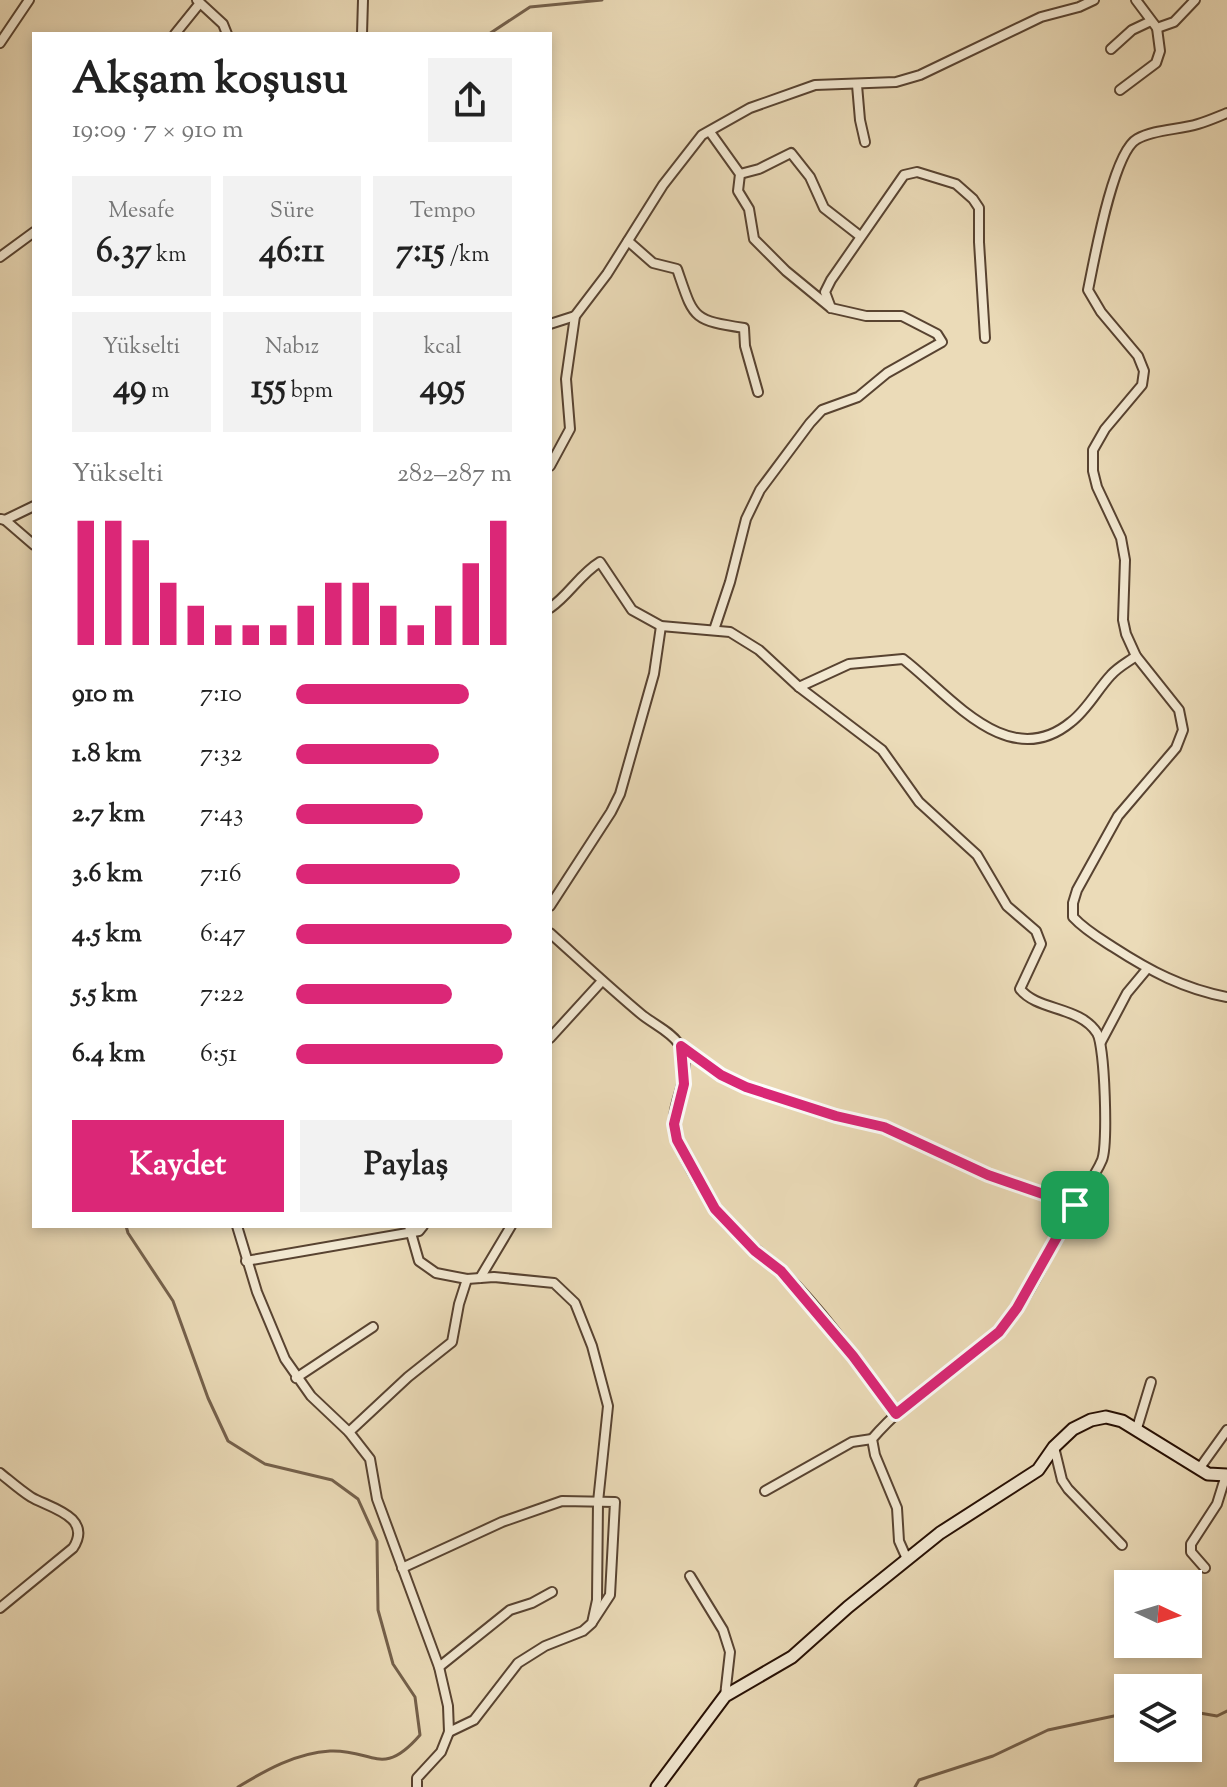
<!DOCTYPE html>
<html lang="tr">
<head>
<meta charset="utf-8">
<style>
  :root { --surface:#fff; --page:#f2f2f2; --text:#222; --muted:#767676; --accent:#db2777 }
  body { margin:0; font-family:"Sorts Mill Goudy",serif; background:var(--page); color:var(--text); height:100vh; display:flex; flex-direction:column; font-size:30px; white-space:nowrap }
  * { box-sizing:border-box; margin:0 }
  p { font-size:26px; color:var(--muted) }
  .icon { flex:none; width:44px; height:44px; fill:none; stroke:currentColor; stroke-width:2; stroke-linecap:round; stroke-linejoin:round }
  .map { position:relative; flex:1; overflow:hidden }
  .details { position:absolute; left:32px; top:32px; width:520px; height:1196px; display:flex; flex-direction:column; background:var(--surface); border-radius:0px; box-shadow:0 4px 12px #0003 }
  .details>* { flex:none }
  .needle { width:52px; rotate:94deg }
  .tools { position:absolute; left:1114px; top:1570px; display:grid; gap:16px }
  .tools a { display:grid; place-items:center; width:88px; height:88px; border-radius:0px; background:var(--surface); box-shadow:0 4px 12px #0003; font-size:40px }
  .pin { position:absolute; display:grid; place-items:center; width:68px; height:68px; color:#fff; margin:-34px; border-radius:16px; box-shadow:0 4px 12px #0006 }
  .round { display:grid; place-items:center; flex:none; width:84px; height:84px; border-radius:0px; background:var(--page) }
  .head { display:flex; align-items:center; justify-content:space-between; height:136px; padding:0 40px }
  h1 { font-size:44px; font-weight:700; line-height:60px }
  .figures { display:grid; grid-template-columns:repeat(3,1fr); gap:12px; height:136px; padding:8px 40px }
  .figures div { display:grid; align-content:center; border-radius:0px; background:var(--page); text-align:center }
  .figures b { font-size:34px; font-weight:700 }
  .figures small { font-size:22px; font-weight:400 }
  .figures p { font-size:22px }
  .chart { height:224px; padding:16px 40px }
  .chart p { display:flex; justify-content:space-between }
  .chart svg { width:100%; height:144px; margin-top:8px; stroke:var(--accent); stroke-width:6 }
  .cta { display:flex; gap:16px; margin-top:auto; padding:16px 40px }
  .cta a { flex:1; height:92px; border-radius:0px; background:var(--accent); color:#fff; font-size:32px; font-weight:700; line-height:92px; text-align:center }
  .cta a+a { background:var(--page); color:var(--text) }
  ul { padding:0 40px; list-style:none; font-size:26px }
  li { display:grid; grid-template-columns:128px 96px 1fr; align-items:center; height:60px }
  li i { height:20px; border-radius:10px; background:var(--accent) }
  .map>svg:first-child { display:block }
  .lines { fill:none; stroke-linecap:round; stroke-linejoin:round }
  .stream { stroke:#74604b; stroke-width:3 }
  .street-casing { stroke:#584331; stroke-width:12 }
  .secondary-casing { stroke:#271004; stroke-width:15 }
  .street { stroke:#f2e8d1; stroke-width:8 }
  .secondary { stroke:#f2e8d1; stroke-width:11 }
  .route-casing { stroke:#fff; stroke-width:16 }
  .route { stroke:#db2777; stroke-width:10 }
</style>
</head>
<body>
<div class="map">
<svg width="1227" height="1787" viewBox="0 0 1227 1787">
  <rect width="100%" height="100%" fill="#ebdbb8"/>
  <filter id="stains"><feTurbulence type="fractalNoise" baseFrequency=".0025" numOctaves="4"/><feColorMatrix values="0 0 0 0 .2 0 0 0 0 .09 0 0 0 0 .02 0 0 0 .5 -.17"/></filter>
  <radialGradient id="worn" r=".72"><stop offset=".6" stop-color="#630" stop-opacity="0"/><stop offset="1" stop-color="#630" stop-opacity=".3"/></radialGradient>
  <g class="lines">
    <g class="stream">
      <path d="M489,34L530,7L602,0"/>
      <path d="M126,1226L128,1233L173,1301L208,1398L228,1441L265,1464L332,1480L358,1499L377,1541L378,1610L393,1664L415,1697L420,1735C382,1779 373,1749 330,1751C296,1753 266,1770 238,1787"/>
      <path d="M1188,1711L1217,1716L1227,1711"/>
      <path d="M915,1787L919,1780L993,1756L1048,1730L1128,1713"/>
    </g>
    <defs>
      <g id="street">
        <path d="M197,0L223,24L227,34"/>
        <path d="M1136,0L1157,28L1174,22L1195,0"/>
        <path d="M175,34L200,3"/>
        <path d="M362,34L363,0"/>
        <path d="M0,43L29,0"/>
        <path d="M1111,49L1132,30L1151,21"/>
        <path d="M857,85L860,120L865,142"/>
        <path d="M1120,90L1156,63L1160,51L1157,28"/>
        <path d="M1227,113C1217,117 1208,121 1198,124C1179,130 1155,129 1137,139C1113,152 1094,261 1088,290L1101,312L1138,356L1144,371L1142,385L1105,429L1093,450V471L1097,487L1121,538L1125,560L1123,620L1126,634L1136,656L1179,710L1183,730L1176,748L1118,816L1077,890L1073,903V917C1085,930 1099,938 1113,947C1150,971 1184,989 1227,997"/>
        <path d="M710,132L740,174L738,191L749,209L754,239L786,271L831,308L866,316H902L937,334L942,342L887,373L858,397L822,410L810,423L760,490L746,519L730,582L714,630"/>
        <path d="M740,174L759,169L791,153L810,177L824,208L860,236"/>
        <path d="M628,241L653,263L677,269C694,318 691,320 744,328L745,346L758,392"/>
        <path d="M0,257L34,232"/>
        <path d="M831,308L825,292L831,280L904,175L917,172L956,184L973,199L979,208V242L985,338"/>
        <path d="M550,324L575,316L607,274L663,185L702,135L750,108L815,85L896,82L920,75L1041,17L1079,7L1094,0"/>
        <path d="M550,466L570,429L566,379L575,316"/>
        <path d="M1,519L5,520L34,506"/>
        <path d="M5,520L34,545"/>
        <path d="M550,608C569,595 580,574 600,562L632,610L661,626L730,632L759,650L799,687L882,750L919,802L977,855L1007,906L1036,931L1041,944L1020,989C1037,1011 1080,1006 1097,1033C1105,1046 1108,1146 1102,1160C1095,1177 1082,1192 1073,1207C1052,1245 1028,1303 998,1333C990,1341 979,1348 969,1355C936,1382 900,1406 872,1439L875,1455L897,1508L899,1541L907,1559"/>
        <path d="M799,687L849,664L903,659C949,694 1008,774 1071,722C1087,710 1097,690 1111,675C1118,667 1128,662 1136,656"/>
        <path d="M550,906L611,812L620,794L654,674L661,626"/>
        <path d="M550,933C580,960 610,988 641,1014C653,1024 670,1031 679,1044C696,1071 671,1100 674,1127C677,1150 702,1189 715,1209C732,1235 760,1250 782,1271C825,1313 861,1366 896,1414"/>
        <path d="M550,1038L602,981"/>
        <path d="M1101,1042L1127,993L1147,969"/>
        <path d="M681,1046L721,1075L746,1087L836,1116L884,1127L988,1175L1075,1205"/>
        <path d="M237,1226L257,1292L285,1359L311,1396L349,1432L370,1459L377,1499L439,1667L448,1706L449,1732L441,1752L417,1778V1787"/>
        <path d="M246,1261L419,1231L423,1226"/>
        <path d="M480,1278L511,1226"/>
        <path d="M296,1378L373,1327"/>
        <path d="M1137,1428L1151,1382"/>
        <path d="M349,1432L408,1377L452,1342L459,1304L467,1279L436,1273L419,1261L409,1226"/>
        <path d="M1054,1447L1062,1480L1068,1489L1122,1545"/>
        <path d="M1199,1469L1227,1430"/>
        <path d="M0,1473C10,1481 20,1490 31,1497C47,1507 94,1516 73,1548L0,1608"/>
        <path d="M765,1491L852,1442L872,1439"/>
        <path d="M402,1568L502,1522L562,1501L615,1502L610,1595L593,1621"/>
        <path d="M1205,1568L1191,1552V1544L1217,1504L1226,1475"/>
        <path d="M690,1576L723,1630L730,1652L725,1696"/>
        <path d="M439,1667L510,1610L532,1603L552,1592"/>
        <path d="M449,1732L474,1720L518,1663L545,1646L583,1631L592,1623L597,1600L598,1502L608,1406L592,1346L575,1303L554,1283L494,1277L467,1279"/>
      </g>
      <path id="secondary" d="M657,1787L725,1696L792,1657L848,1607L940,1533L1038,1470L1054,1447L1073,1429L1091,1420L1106,1417L1122,1421L1208,1474L1227,1475"/>
    </defs>
    <use href="#street" class="street-casing"/>
    <use href="#secondary" class="secondary-casing"/>
    <use href="#street" class="street"/>
    <use href="#secondary" class="secondary"/>
  </g>
  <g class="lines">
    <defs>
      <path id="route" d="M681,1046L721,1075L746,1087L836,1116L884,1127L988,1175L1075,1205L1017,1308L999,1332L896,1414L853,1356L781,1271L755,1251L715,1209L677,1140L674,1124L684,1084Z"/>
    </defs>
    <use href="#route" class="route-casing"/>
    <use href="#route" class="route"/>
  </g>
  <rect width="100%" height="100%" filter="url(#stains)"/>
  <rect width="100%" height="100%" fill="url(#worn)"/>
</svg>
<div class="tools">
<a><svg class="needle" viewBox="-14 -14 28 28"><path d="M0-13l5 13h-10z" fill="#e53935"/><path d="M0 13l5-13h-10z" fill="#767676"/></svg></a>
<a><svg class="icon" aria-label="layers" viewBox="0 0 24 24"><path d="M12 4l9 5-9 5-9-5zM3 14l9 5 9-5"/></svg></a>
</div>
<div class="pin" style="left:1075px;top:1205px;background:#1e9e55"><svg class="icon" aria-label="arrive" viewBox="0 0 24 24"><path d="M6 21V4h12l-3 4 3 4H6"/></svg></div>
<section class="details">
<div class="head"><div><h1>Akşam koşusu</h1><p>19:09 · 7 × 910 m</p></div><a class="round"><svg class="icon" aria-label="share" viewBox="0 0 24 24"><path d="M12 15V3M7 8l5-5 5 5M5 13v7h14v-7"/></svg></a></div>
<div class="figures">
<div><p>Mesafe</p><b>6.37<small> km</small></b></div>
<div><p>Süre</p><b>46:11</b></div>
<div><p>Tempo</p><b>7:15<small> /km</small></b></div>
</div>
<div class="figures">
<div><p>Yükselti</p><b>49<small> m</small></b></div>
<div><p>Nabız</p><b>155<small> bpm</small></b></div>
<div><p>kcal</p><b>495</b></div>
</div>
<div class="chart"><p><span>Yükselti</span>282–287 m</p>
<svg viewBox="0 0 160 44" preserveAspectRatio="none"><path d="M5 44V6M15 44V6M25 44V12M35 44V25M45 44V32M55 44V38M65 44V38M75 44V38M85 44V32M95 44V25M105 44V25M115 44V32M125 44V38M135 44V32M145 44V19M155 44V6"/></svg>
</div>
<ul>
<li><b>910 m</b>7:10<i style="width:80%"></i></li>
<li><b>1.8 km</b>7:32<i style="width:66%"></i></li>
<li><b>2.7 km</b>7:43<i style="width:59%"></i></li>
<li><b>3.6 km</b>7:16<i style="width:76%"></i></li>
<li><b>4.5 km</b>6:47<i style="width:100%"></i></li>
<li><b>5.5 km</b>7:22<i style="width:72%"></i></li>
<li><b>6.4 km</b>6:51<i style="width:96%"></i></li>
</ul>
<div class="cta"><a>Kaydet</a><a>Paylaş</a></div>
</section>
</div>
</body>
</html>
